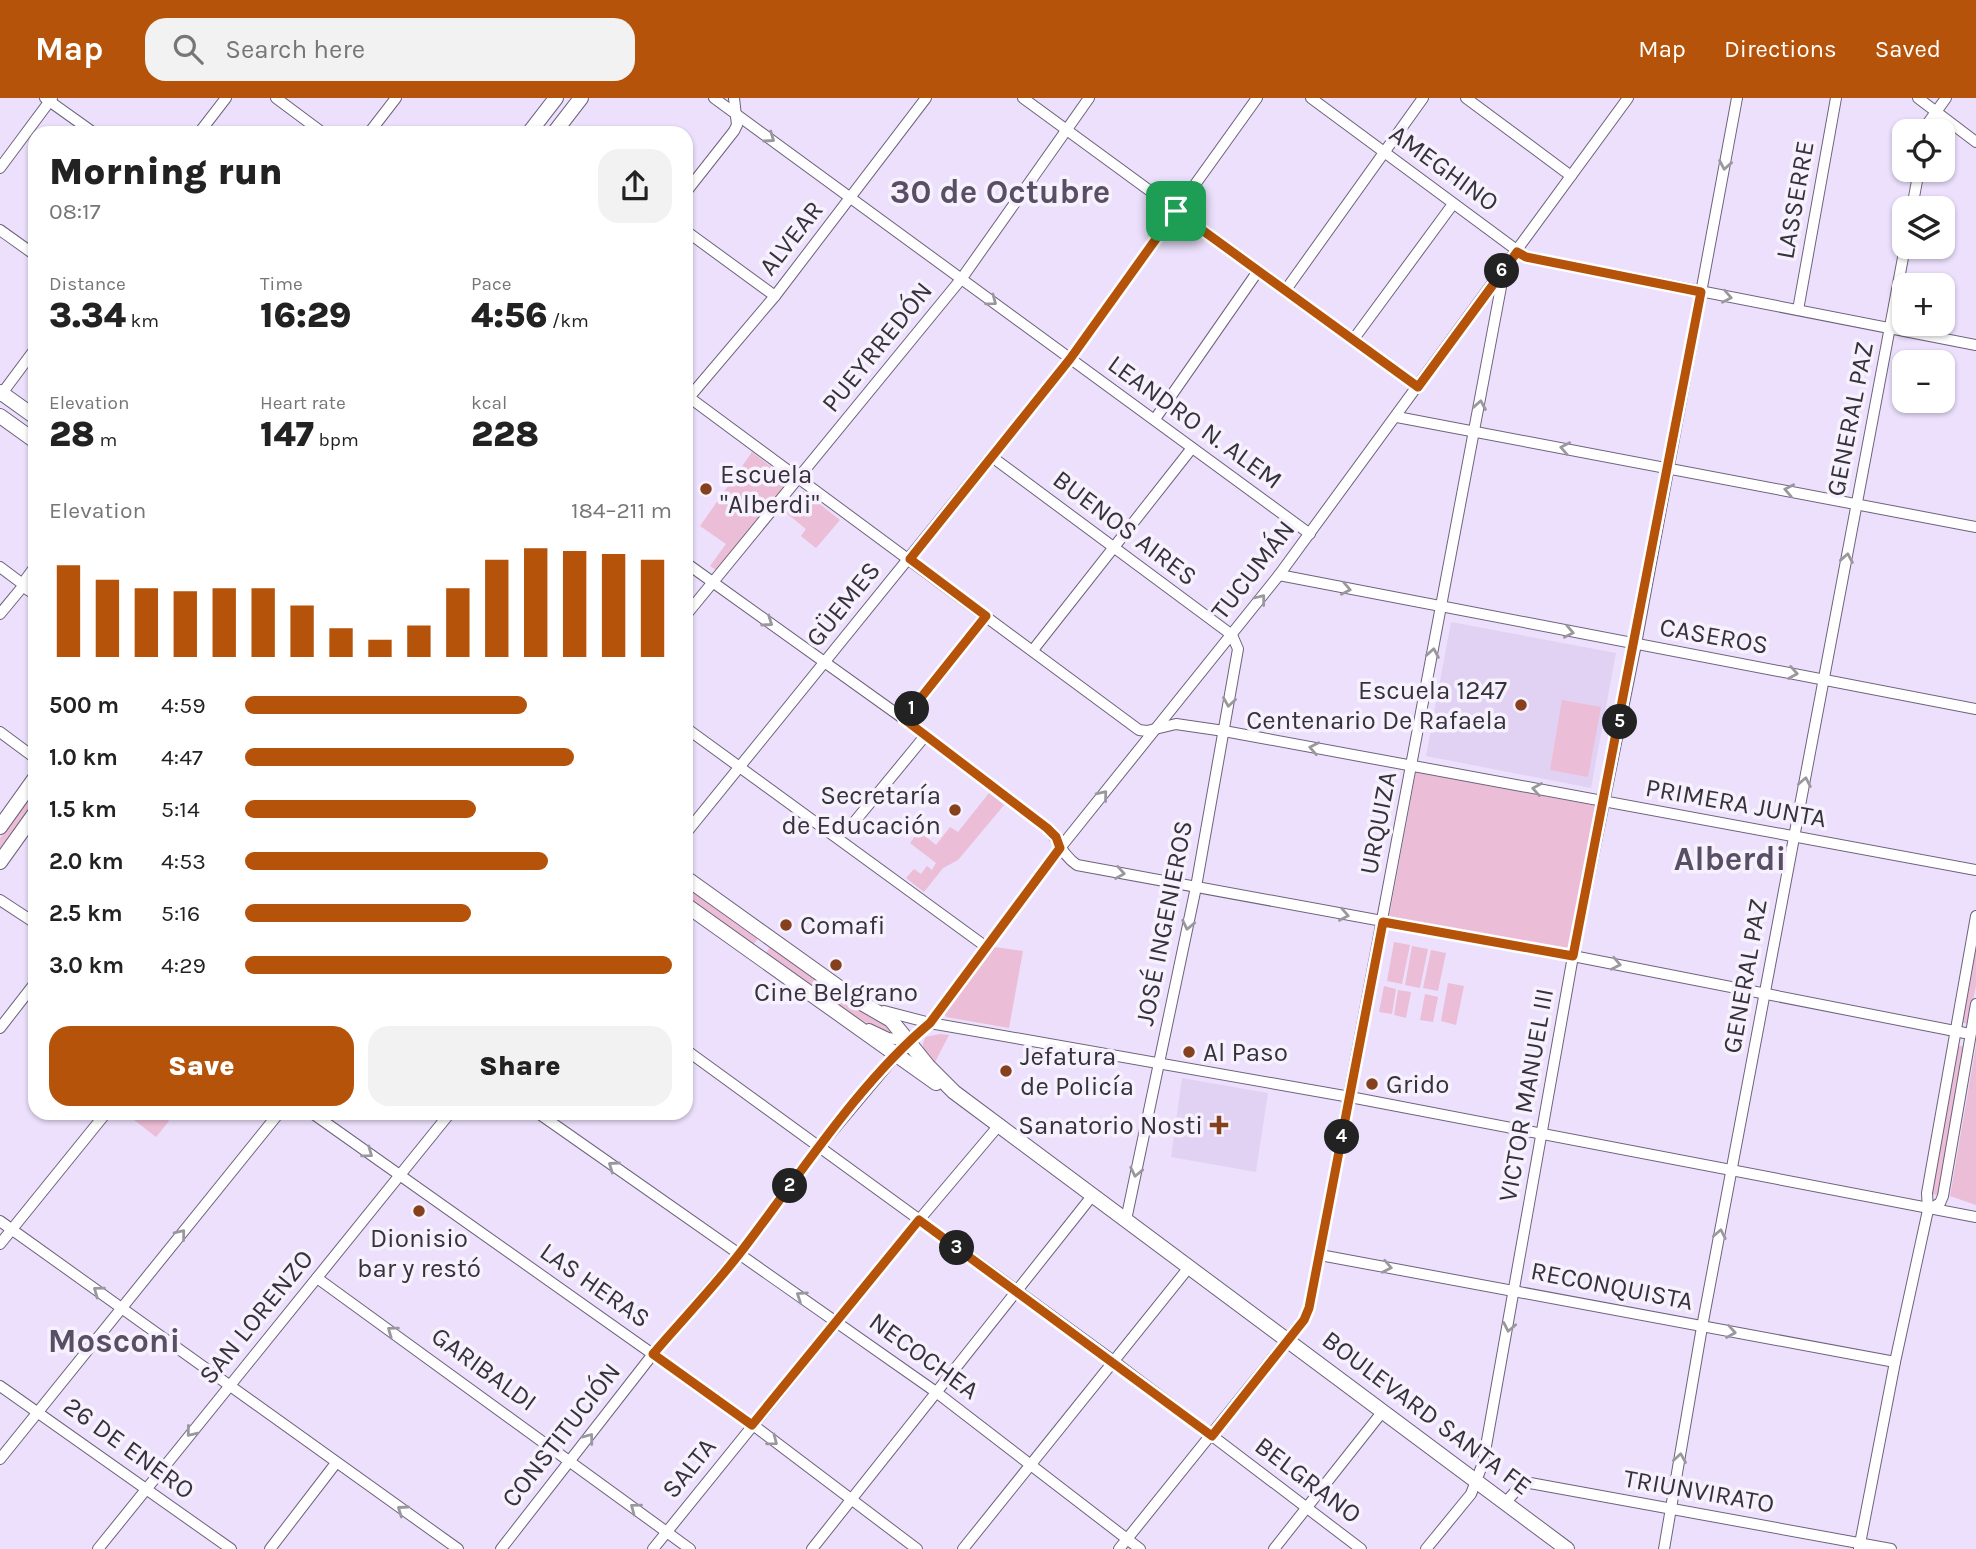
<!DOCTYPE html>
<html lang="en">
<head>
<meta charset="utf-8">
<style>
  :root { --surface:#fff; --page:#f2f2f2; --text:#222; --muted:#767676; --accent:#b45309 }
  body { margin:0; font-family:Karla,sans-serif; background:var(--page); color:var(--text); height:100vh; display:flex; flex-direction:column; font-size:26px; white-space:nowrap }
  * { box-sizing:border-box; margin:0 }
  p { font-size:23px; color:var(--muted) }
  .icon { flex:none; width:38px; height:38px; fill:none; stroke:currentColor; stroke-width:2; stroke-linecap:round; stroke-linejoin:round }
  .map { position:relative; flex:1; overflow:hidden }
  .panel { position:absolute; left:28px; top:28px; width:665px; height:994px; display:flex; flex-direction:column; background:var(--surface); border-radius:21px; box-shadow:0 2px 5px #0004 }
  .panel>* { flex:none }
  .controls { position:absolute; left:1892px; top:21px; display:grid; gap:14px }
  .controls a { display:grid; place-items:center; width:63px; height:63px; border-radius:14px; background:var(--surface); box-shadow:0 2px 5px #0004; font-size:35px }
  .pin { position:absolute; display:grid; place-items:center; width:60px; height:60px; color:#fff; margin:-30px; border-radius:14px; box-shadow:0 4px 10px #0006 }
  .km { position:absolute; width:35px; height:35px; margin:-18px; border-radius:50%; background:#222; color:#fff; font-size:19px; line-height:35px; text-align:center }
  .round { display:grid; place-items:center; flex:none; width:74px; height:74px; border-radius:21px; background:var(--page) }
  .head { display:flex; align-items:center; justify-content:space-between; height:119px; padding:0 21px }
  h1 { font-size:38px; font-weight:800; line-height:52px }
  .figures { display:grid; grid-template-columns:repeat(3,1fr); gap:10px; height:119px; padding:7px 21px }
  .figures div { display:grid; align-content:center }
  .figures b { font-size:35px; font-weight:800 }
  .figures small { font-size:19px; font-weight:400 }
  .figures p { font-size:19px }
  .chart { height:196px; padding:14px 21px }
  .chart p { display:flex; justify-content:space-between }
  .chart svg { width:100%; height:126px; margin-top:7px; stroke:var(--accent); stroke-width:6 }
  .action { display:flex; gap:14px; margin-top:auto; padding:14px 21px }
  .action a { flex:1; height:80px; border-radius:21px; background:var(--accent); color:#fff; font-size:28px; font-weight:800; line-height:80px; text-align:center }
  .action a+a { background:var(--page); color:var(--text) }
  ul { padding:0 21px; list-style:none; font-size:23px }
  li { display:grid; grid-template-columns:112px 84px 1fr; align-items:center; height:52px }
  li i { height:18px; border-radius:9px; background:var(--accent) }
  header { display:flex; align-items:center; gap:42px; box-sizing:border-box; height:98px; padding:0 35px; background:var(--accent); color:#fff }
  header strong { font-size:33px }
  nav { display:flex; gap:38px; margin-inline-start:auto; font-size:24px }
  .search { width:490px; height:63px; background:var(--page); display:flex; align-items:center; gap:18px; box-sizing:border-box; padding:0 24px; border-radius:21px; color:var(--muted); font-size:26px }
  .map>svg:first-child { display:block }
  .built { fill:#e1d2f3 }
  .green { fill:#ebbdd6 }
  .lines { fill:none; stroke-linecap:round; stroke-linejoin:round }
  .minor-casing { stroke:#6e637b; stroke-width:12 }
  .major-casing { stroke:#6e637b; stroke-width:16 }
  .minor { stroke:#fff; stroke-width:10 }
  .major { stroke:#fff; stroke-width:14 }
  .oneway { stroke:#9a989e }
  .route-casing { stroke:#fff; stroke-width:14 }
  .route { stroke:#b45309; stroke-width:9 }
  .poi-dot { fill:#87401e; stroke:#f6f1fc; stroke-width:2.5 }
  .labels { text-anchor:middle; dominant-baseline:central; stroke-width:7; stroke-linejoin:round; paint-order:stroke }
  .street-label { font-size:26px; fill:#36323c; stroke:#f6f1fc }
  .poi-label { font-size:26px; fill:#36323c; stroke:#f6f1fc; text-anchor:start }
  .district-label { font-size:33px; font-weight:bold; fill:#584e65; stroke:#f6f1fc }
</style>
</head>
<body>
<header>
<strong>Map</strong>
<div class="search"><svg class="icon" aria-label="search" viewBox="0 0 24 24"><circle cx="10" cy="10" r="6"/><path d="M15 15l6 6"/></svg>Search here</div>
<nav><a>Map</a><a>Directions</a><a>Saved</a></nav>
</header>
<div class="map">
<svg width="1976" height="1451" viewBox="0 0 1976 1451">
  <rect width="100%" height="100%" fill="#ece0fc"/>
  <g class="built">
    <path d="M1451,524L1616,555L1591,690L1426,658Z"/>
    <path d="M1182,980L1268,995L1256,1074L1171,1059Z"/>
  </g>
  <g class="green">
    <path d="M752,354L790,383L716,472L710,468L726,446L700,428Z"/>
    <path d="M803,393L840,422L816,450L801,438L806,431L785,414Z"/>
    <path d="M1562,602L1601,609L1588,679L1550,672Z"/>
    <path d="M1416,674L1598,708L1571,853L1389,819Z"/>
    <path d="M35,692V704L0,753V740Z"/>
    <path d="M989,695L1004,707L958,762L943,770L924,794L906,780L914,771L921,776L927,768L932,772L936,765L910,745L919,733L936,747L950,729L958,734Z"/>
    <path d="M686,787L759,839L753,847L686,799Z"/>
    <path d="M1976,840V888L1968,926L1960,924Z"/>
    <path d="M1394,844L1410,847L1402,886L1387,883Z"/>
    <path d="M771,848L891,928V935L853,919L765,856Z"/>
    <path d="M987,848L1023,853L1009,930L946,919L943,912Z"/>
    <path d="M1412,848L1428,851L1420,890L1405,887Z"/>
    <path d="M1431,852L1446,855L1438,893L1423,890Z"/>
    <path d="M1448,885L1464,888L1456,927L1441,923Z"/>
    <path d="M1384,888L1396,891L1392,916L1379,914Z"/>
    <path d="M1398,892L1411,894L1406,920L1394,917Z"/>
    <path d="M1425,896L1438,899L1433,924L1420,922Z"/>
    <path d="M940,936L949,937L934,966C927,957 918,950 926,939Z"/>
    <path d="M1956,947L1966,949L1938,1097L1930,1096Z"/>
    <path d="M1976,947V1107L1950,1098Z"/>
    <path d="M131,1015H159L169,1023L156,1039L129,1018Z"/>
  </g>
  <g class="lines">
    <defs>
      <g id="minor">
        <path d="M45,0L94,35"/>
        <path d="M276,0L323,35"/>
        <path d="M714,0L1310,436"/>
        <path d="M1023,0L1418,289"/>
        <path d="M1311,0L1526,159L1976,247"/>
        <path d="M1466,0L1571,78"/>
        <path d="M1918,0L1976,44"/>
        <path d="M1926,33L1928,25L1946,0"/>
        <path d="M199,35L226,0"/>
        <path d="M369,35L396,0"/>
        <path d="M0,70L52,0"/>
        <path d="M686,94L734,33L737,27L734,0"/>
        <path d="M1912,110L1919,72"/>
        <path d="M0,132L35,157"/>
        <path d="M686,133L775,198"/>
        <path d="M1285,193L1423,0"/>
        <path d="M1798,212L1836,0"/>
        <path d="M1353,242L1453,106"/>
        <path d="M686,297L1139,632L1147,633L1176,626L1224,633L1976,772"/>
        <path d="M0,298L35,251"/>
        <path d="M686,303L775,198L926,0"/>
        <path d="M1397,319L1976,429"/>
        <path d="M1155,321L1258,173"/>
        <path d="M992,359L1232,537L1238,551L1196,789L1126,1122"/>
        <path d="M686,465L904,621L1047,730C1059,742 1061,756 1077,767L1573,858L1970,936"/>
        <path d="M0,469L24,487L0,516"/>
        <path d="M1279,477L1976,611"/>
        <path d="M686,517L962,180L1089,0"/>
        <path d="M1033,552L1192,350"/>
        <path d="M904,621L986,518"/>
        <path d="M686,630L985,848"/>
        <path d="M0,634L35,660"/>
        <path d="M851,728L925,638"/>
        <path d="M686,735L1070,261L1257,0"/>
        <path d="M0,802L35,825"/>
        <path d="M884,913L930,925L1350,999L1976,1119"/>
        <path d="M0,930L35,885"/>
        <path d="M869,931L888,940L908,943"/>
        <path d="M686,952L1115,1264L1361,1451"/>
        <path d="M312,1015L753,1327L917,1451"/>
        <path d="M538,1015L936,1294L1140,1451"/>
        <path d="M1928,1112L1940,1105L1943,1098L1976,906"/>
        <path d="M0,1123L458,1451"/>
        <path d="M0,1146L106,1015"/>
        <path d="M1320,1157L1895,1264"/>
        <path d="M317,1180L690,1451"/>
        <path d="M0,1288L231,1451"/>
        <path d="M0,1361L279,1015"/>
        <path d="M1506,1404L1521,1387L1530,1385L1891,1451"/>
        <path d="M98,1451L450,1015"/>
        <path d="M270,1451L336,1365"/>
        <path d="M501,1451L653,1256L739,1156L820,1048L908,943L930,925L1060,750L1279,477L1628,0"/>
        <path d="M653,1451L919,1122L1000,1026"/>
        <path d="M812,1451L1092,1098"/>
        <path d="M963,1451L1190,1168"/>
        <path d="M1119,1451L1304,1221L1309,1210L1504,173"/>
        <path d="M1274,1451L1383,1313"/>
        <path d="M1426,1451L1471,1396L1483,1365L1573,858L1636,546L1737,0"/>
        <path d="M1664,1451L1702,1229L1905,149"/>
        <path d="M1859,1451L1895,1264L1928,1112L1927,1095L1976,818"/>
      </g>
      <g id="major">
        <path d="M529,35L556,0"/>
        <path d="M554,35L581,0"/>
        <path d="M0,294L35,319"/>
        <path d="M0,318L35,343"/>
        <path d="M35,472L24,487L35,494"/>
        <path d="M0,729L35,680"/>
        <path d="M0,764L35,715"/>
        <path d="M686,780L858,903L891,922L928,968L954,994L1567,1451"/>
        <path d="M686,807L936,985"/>
      </g>
    </defs>
    <use href="#minor" class="minor-casing"/>
    <use href="#major" class="major-casing"/>
    <use href="#minor" class="minor"/>
    <use href="#major" class="major"/>
  </g>
  <defs><path id="oneway-chevron" d="M-2-3.5L2.5 0L-2 3.5" fill="none" stroke-width="1.6" stroke-linecap="round" stroke-linejoin="round" transform="scale(1.75)"/></defs>
  <g class="oneway">
    <use href="#oneway-chevron" transform="translate(770 40) rotate(35)"/>
    <use href="#oneway-chevron" transform="translate(1725 67) rotate(100)"/>
    <use href="#oneway-chevron" transform="translate(1727 199) rotate(11)"/>
    <use href="#oneway-chevron" transform="translate(992 203) rotate(37)"/>
    <use href="#oneway-chevron" transform="translate(1480 307) rotate(-80)"/>
    <use href="#oneway-chevron" transform="translate(1565 350) rotate(-169)"/>
    <use href="#oneway-chevron" transform="translate(1789 392) rotate(-169)"/>
    <use href="#oneway-chevron" transform="translate(1847 460) rotate(-80)"/>
    <use href="#oneway-chevron" transform="translate(1346 491) rotate(11)"/>
    <use href="#oneway-chevron" transform="translate(1261 501) rotate(-52)"/>
    <use href="#oneway-chevron" transform="translate(768 524) rotate(35)"/>
    <use href="#oneway-chevron" transform="translate(1569 534) rotate(11)"/>
    <use href="#oneway-chevron" transform="translate(1433 555) rotate(-80)"/>
    <use href="#oneway-chevron" transform="translate(1793 575) rotate(10)"/>
    <use href="#oneway-chevron" transform="translate(1229 604) rotate(99)"/>
    <use href="#oneway-chevron" transform="translate(1314 650) rotate(-169)"/>
    <use href="#oneway-chevron" transform="translate(1805 684) rotate(-79)"/>
    <use href="#oneway-chevron" transform="translate(1537 691) rotate(-170)"/>
    <use href="#oneway-chevron" transform="translate(1103 697) rotate(-51)"/>
    <use href="#oneway-chevron" transform="translate(1120 775) rotate(10)"/>
    <use href="#oneway-chevron" transform="translate(1344 817) rotate(11)"/>
    <use href="#oneway-chevron" transform="translate(1188 827) rotate(102)"/>
    <use href="#oneway-chevron" transform="translate(1616 866) rotate(11)"/>
    <use href="#oneway-chevron" transform="translate(368 1055) rotate(36)"/>
    <use href="#oneway-chevron" transform="translate(613 1068) rotate(-145)"/>
    <use href="#oneway-chevron" transform="translate(1136 1074) rotate(102)"/>
    <use href="#oneway-chevron" transform="translate(181 1136) rotate(-51)"/>
    <use href="#oneway-chevron" transform="translate(1720 1136) rotate(-79)"/>
    <use href="#oneway-chevron" transform="translate(1387 1169) rotate(11)"/>
    <use href="#oneway-chevron" transform="translate(98 1193) rotate(-144)"/>
    <use href="#oneway-chevron" transform="translate(801 1198) rotate(-146)"/>
    <use href="#oneway-chevron" transform="translate(1509 1229) rotate(101)"/>
    <use href="#oneway-chevron" transform="translate(392 1233) rotate(-144)"/>
    <use href="#oneway-chevron" transform="translate(1731 1234) rotate(10)"/>
    <use href="#oneway-chevron" transform="translate(191 1334) rotate(129)"/>
    <use href="#oneway-chevron" transform="translate(589 1340) rotate(-53)"/>
    <use href="#oneway-chevron" transform="translate(773 1343) rotate(37)"/>
    <use href="#oneway-chevron" transform="translate(1680 1360) rotate(-81)"/>
    <use href="#oneway-chevron" transform="translate(635 1410) rotate(-143)"/>
    <use href="#oneway-chevron" transform="translate(402 1412) rotate(-145)"/>
  </g>
  <g class="lines">
    <defs>
      <path id="route" d="M1176,113L1418,289L1517,154L1526,159L1701,194L1573,858L1383,824L1309,1210L1304,1222L1212,1338L919,1122L752,1327L653,1256C682,1222 713,1190 740,1155C798,1080 858,985 930,925L1060,750L1056,739L1047,730L904,621L986,518L910,461L1070,261Z"/>
    </defs>
    <use href="#route" class="route-casing"/>
    <use href="#route" class="route"/>
  </g>
  <g class="poi-dot">
    <circle cx="706" cy="391" r="7"/>
    <circle cx="1521" cy="607" r="7"/>
    <circle cx="955" cy="712" r="7"/>
    <circle cx="786" cy="827" r="7"/>
    <circle cx="836" cy="867" r="7"/>
    <circle cx="1189" cy="954" r="7"/>
    <circle cx="1006" cy="973" r="7"/>
    <circle cx="1372" cy="986" r="7"/>
    <path d="M1215.5 1016.5h7v7h7v7h-7v7h-7v-7h-7v-7h7z"/>
    <circle cx="419" cy="1113" r="7"/>
  </g>
  <g class="labels">
    <g class="street-label">
      <text transform="translate(1444 70) rotate(36)">AMEGHINO</text>
      <text transform="translate(1795 102) rotate(-80)">LASSERRE</text>
      <text transform="translate(791 140) rotate(-52)">ALVEAR</text>
      <text transform="translate(877 249) rotate(-51)">PUEYRREDÓN</text>
      <text transform="translate(1850 321) rotate(-79)">GENERAL PAZ</text>
      <text transform="translate(1195 324) rotate(36)">LEANDRO N. ALEM</text>
      <text transform="translate(1125 430) rotate(37)">BUENOS AIRES</text>
      <text transform="translate(1253 472) rotate(-52)">TUCUMÁN</text>
      <text transform="translate(843 506) rotate(-51)">GÜEMES</text>
      <text transform="translate(1714 538) rotate(10)">CASEROS</text>
      <text transform="translate(1736 705) rotate(10)">PRIMERA JUNTA</text>
      <text transform="translate(1378 725) rotate(-79)">URQUIZA</text>
      <text transform="translate(1164 825) rotate(-79)">JOSÉ INGENIEROS</text>
      <text transform="translate(1745 878) rotate(-80)">GENERAL PAZ</text>
      <text transform="translate(1526 997) rotate(-80)">VICTOR MANUEL III</text>
      <text transform="translate(595 1187) rotate(35)">LAS HERAS</text>
      <text transform="translate(1612 1188) rotate(11)">RECONQUISTA</text>
      <text transform="translate(256 1219) rotate(-51)">SAN LORENZO</text>
      <text transform="translate(924 1258) rotate(36)">NECOCHEA</text>
      <text transform="translate(484 1271) rotate(36)">GARIBALDI</text>
      <text transform="translate(1427 1315) rotate(37)">BOULEVARD SANTA FE</text>
      <text transform="translate(561 1337) rotate(-52)">CONSTITUCIÓN</text>
      <text transform="translate(129 1350) rotate(36)">26 DE ENERO</text>
      <text transform="translate(689 1370) rotate(-51)">SALTA</text>
      <text transform="translate(1308 1382) rotate(37)">BELGRANO</text>
      <text transform="translate(1699 1393) rotate(10)">TRIUNVIRATO</text>
    </g>
    <g class="poi-label">
      <text x="720" y="376">Escuela<tspan x="720" dy="30">"Alberdi"</tspan></text>
      <text x="1507" y="592" text-anchor="end">Escuela 1247<tspan x="1507" dy="30">Centenario De Rafaela</tspan></text>
      <text x="941" y="697" text-anchor="end">Secretaría<tspan x="941" dy="30">de Educación</tspan></text>
      <text x="800" y="827">Comafi</text>
      <text x="836" y="894" text-anchor="middle">Cine Belgrano</text>
      <text x="1203" y="954">Al Paso</text>
      <text x="1020" y="958">Jefatura<tspan x="1020" dy="30">de Policía</tspan></text>
      <text x="1386" y="986">Grido</text>
      <text x="1203" y="1027" text-anchor="end">Sanatorio Nosti</text>
      <text x="419" y="1140" text-anchor="middle">Dionisio<tspan x="419" dy="30">bar y restó</tspan></text>
    </g>
    <g class="district-label">
      <text x="1000" y="94">30 de Octubre</text>
      <text x="1730" y="761">Alberdi</text>
      <text x="114" y="1243">Mosconi</text>
    </g>
  </g>
</svg>
<div class="controls">
<a><svg class="icon" aria-label="locate" viewBox="0 0 24 24"><circle cx="12" cy="12" r="6"/><path d="M12 2v4M12 18v4M2 12h4M18 12h4"/></svg></a>
<a><svg class="icon" aria-label="layers" viewBox="0 0 24 24"><path d="M12 4l9 5-9 5-9-5zM3 14l9 5 9-5"/></svg></a>
<a>+</a>
<a>−</a>
</div>
<div class="pin" style="left:1176px;top:113px;background:#1e9e55"><svg class="icon" aria-label="arrive" viewBox="0 0 24 24"><path d="M6 21V4h12l-3 4 3 4H6"/></svg></div>
<b class="km" style="left:912px;top:611px">1</b>
<b class="km" style="left:790px;top:1088px">2</b>
<b class="km" style="left:957px;top:1150px">3</b>
<b class="km" style="left:1342px;top:1039px">4</b>
<b class="km" style="left:1620px;top:624px">5</b>
<b class="km" style="left:1502px;top:173px">6</b>
<section class="panel">
<div class="head"><div><h1>Morning run</h1><p>08:17</p></div><a class="round"><svg class="icon" aria-label="share" viewBox="0 0 24 24"><path d="M12 15V3M7 8l5-5 5 5M5 13v7h14v-7"/></svg></a></div>
<div class="figures">
<div><p>Distance</p><b>3.34<small> km</small></b></div>
<div><p>Time</p><b>16:29</b></div>
<div><p>Pace</p><b>4:56<small> /km</small></b></div>
</div>
<div class="figures">
<div><p>Elevation</p><b>28<small> m</small></b></div>
<div><p>Heart rate</p><b>147<small> bpm</small></b></div>
<div><p>kcal</p><b>228</b></div>
</div>
<div class="chart"><p><span>Elevation</span>184–211 m</p>
<svg viewBox="0 0 160 44" preserveAspectRatio="none"><path d="M5 44V12M15 44V17M25 44V20M35 44V21M45 44V20M55 44V20M65 44V26M75 44V34M85 44V38M95 44V33M105 44V20M115 44V10M125 44V6M135 44V7M145 44V8M155 44V10"/></svg>
</div>
<ul>
<li><b>500 m</b>4:59<i style="width:66%"></i></li>
<li><b>1.0 km</b>4:47<i style="width:77%"></i></li>
<li><b>1.5 km</b>5:14<i style="width:54%"></i></li>
<li><b>2.0 km</b>4:53<i style="width:71%"></i></li>
<li><b>2.5 km</b>5:16<i style="width:53%"></i></li>
<li><b>3.0 km</b>4:29<i style="width:100%"></i></li>
</ul>
<div class="action"><a>Save</a><a>Share</a></div>
</section>
</div>
</body>
</html>
